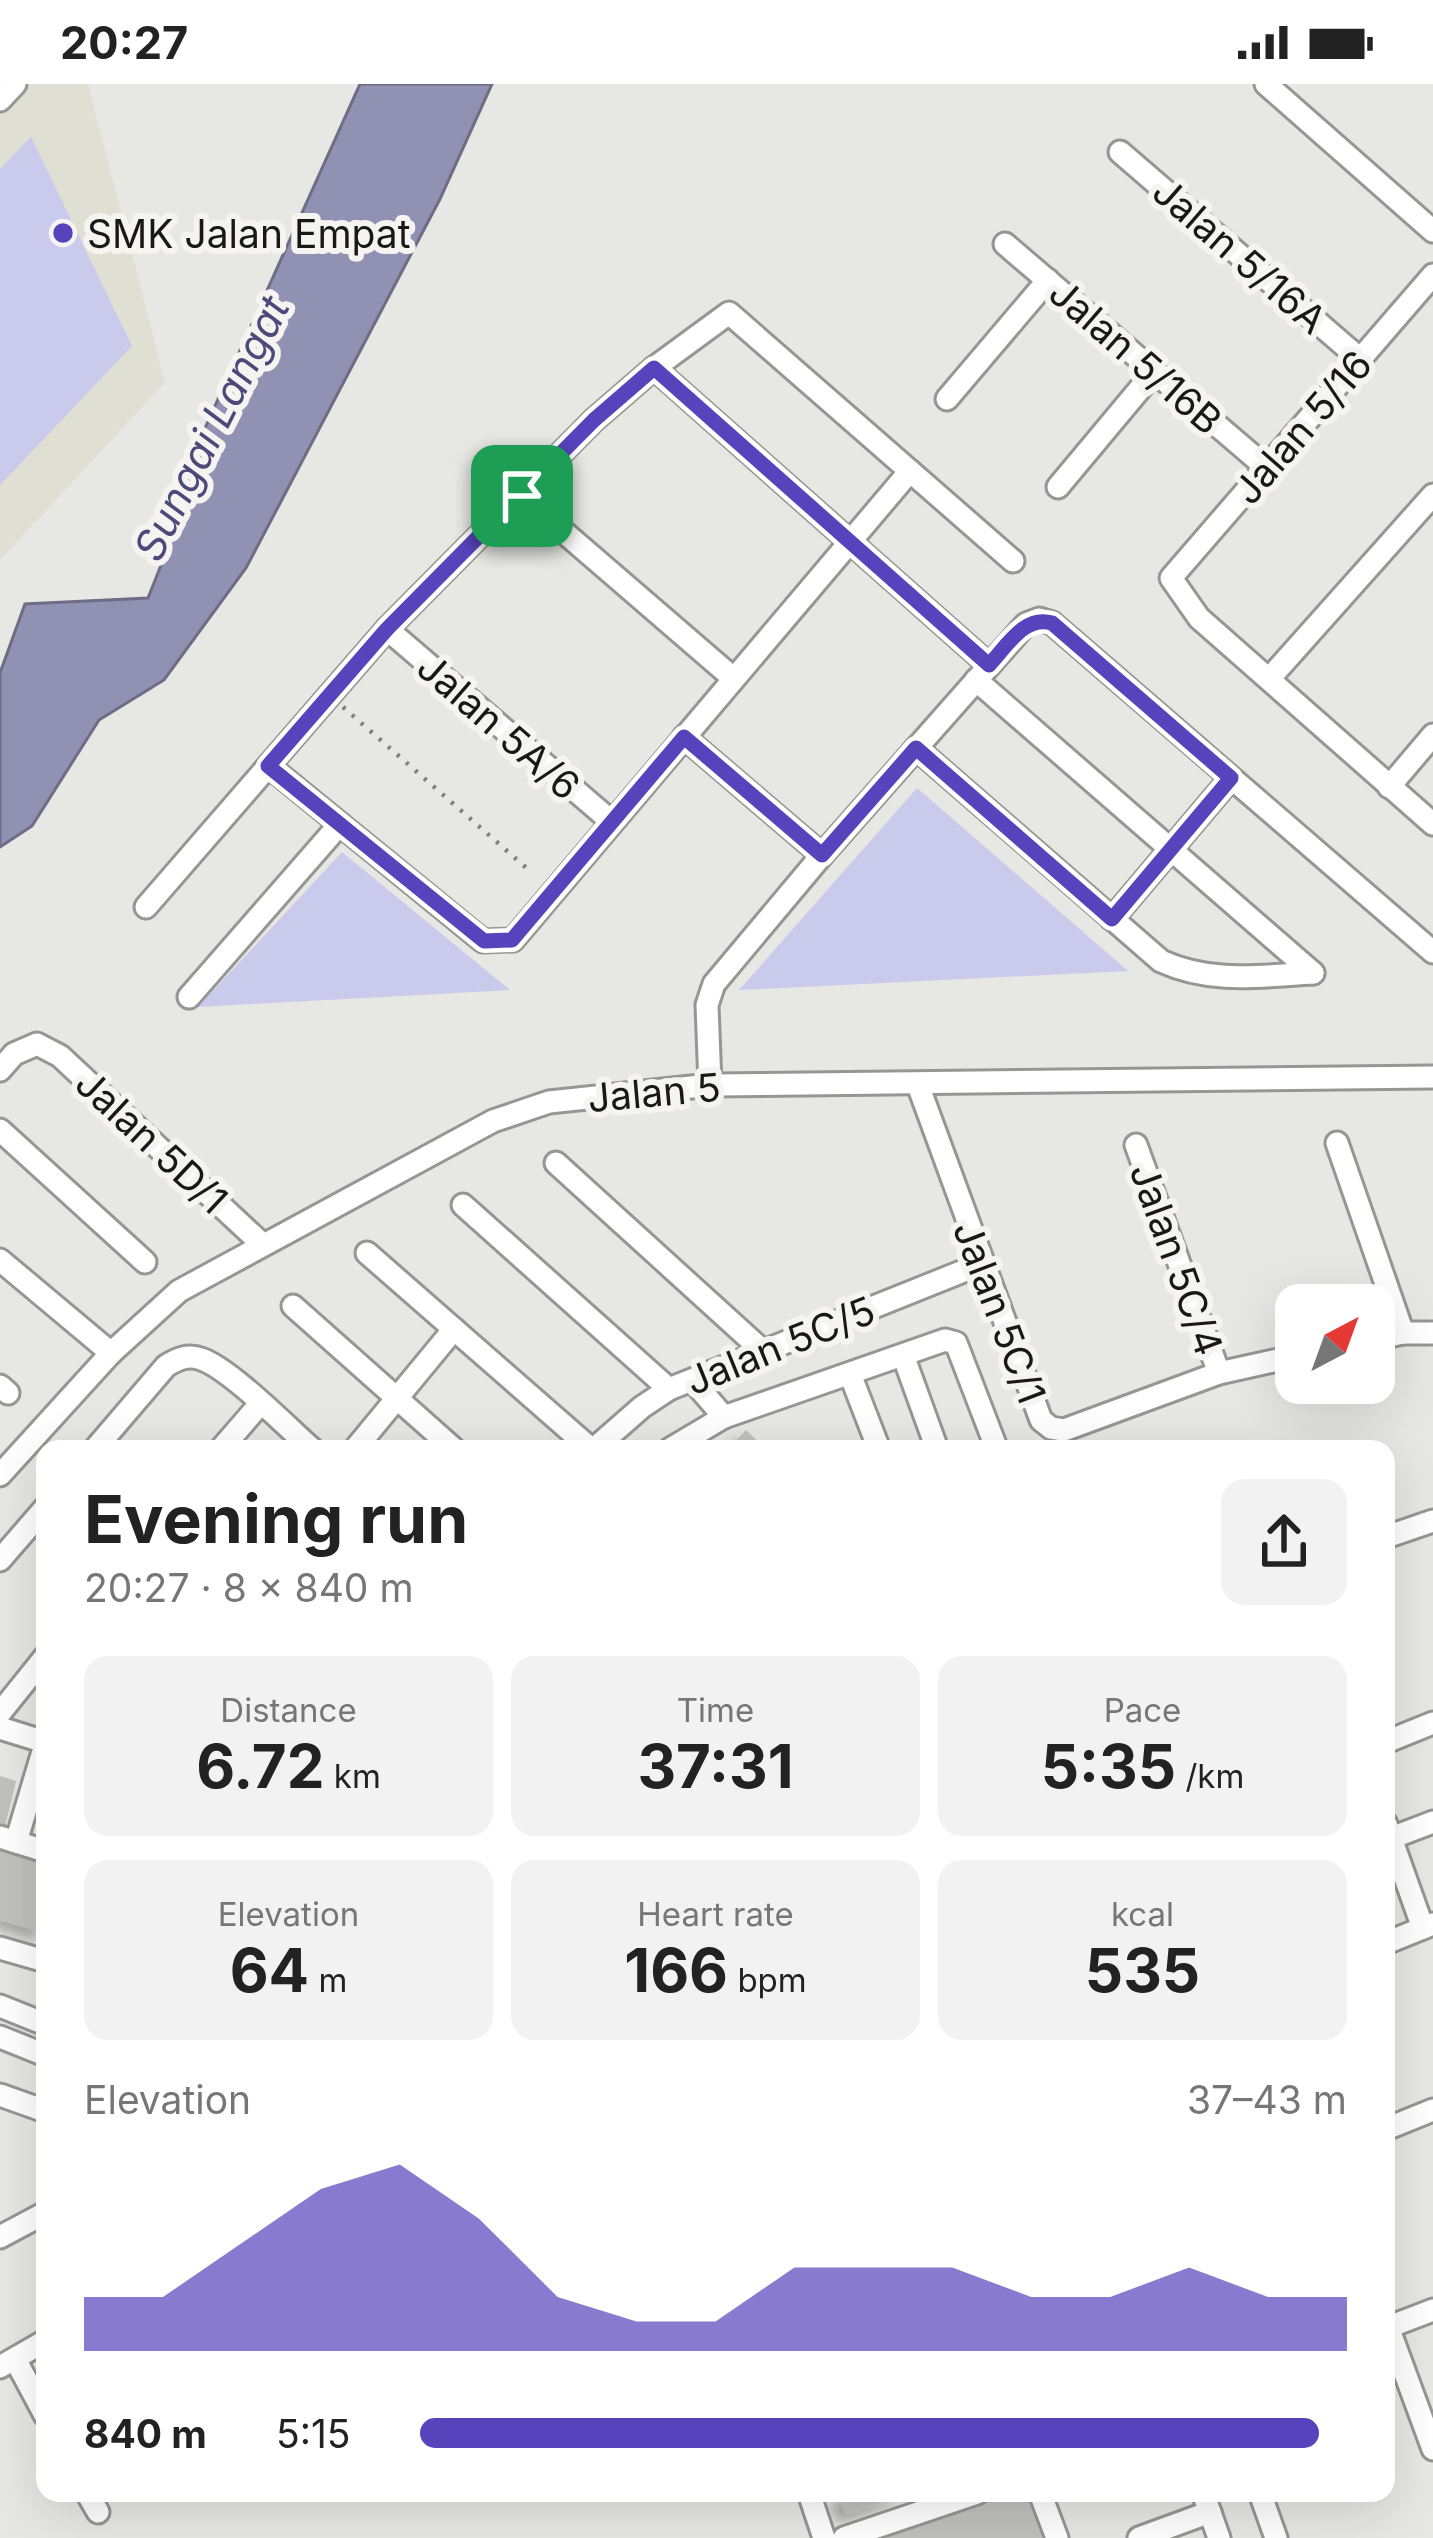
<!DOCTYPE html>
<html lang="en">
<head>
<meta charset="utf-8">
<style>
  :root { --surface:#fff; --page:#f2f2f2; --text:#222; --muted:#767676; --accent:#5743bb }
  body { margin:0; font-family:Inter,sans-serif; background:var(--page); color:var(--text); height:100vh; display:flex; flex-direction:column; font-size:45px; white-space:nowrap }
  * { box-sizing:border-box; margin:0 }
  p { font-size:39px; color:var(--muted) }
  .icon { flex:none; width:66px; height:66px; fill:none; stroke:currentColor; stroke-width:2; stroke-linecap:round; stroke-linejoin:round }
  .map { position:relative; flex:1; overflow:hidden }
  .sheet { position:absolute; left:36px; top:1356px; width:1359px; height:1062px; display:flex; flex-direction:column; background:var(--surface); border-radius:24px; box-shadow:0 12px 48px #0002 }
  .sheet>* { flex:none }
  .needle { width:78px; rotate:41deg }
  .fabs { position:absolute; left:1275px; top:1200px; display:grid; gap:24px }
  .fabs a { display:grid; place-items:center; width:120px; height:120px; border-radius:24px; background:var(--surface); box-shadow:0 12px 48px #0002; font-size:60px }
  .pin { position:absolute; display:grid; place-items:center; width:102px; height:102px; color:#fff; margin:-51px; border-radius:24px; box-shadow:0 6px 18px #0006 }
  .round { display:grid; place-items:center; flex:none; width:126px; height:126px; border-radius:24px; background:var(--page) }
  .overview { display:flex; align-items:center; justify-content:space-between; height:204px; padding:0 48px }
  h1 { font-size:66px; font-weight:700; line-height:90px }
  .figures { display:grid; grid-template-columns:repeat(3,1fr); gap:18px; height:204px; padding:12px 48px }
  .figures div { display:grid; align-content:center; border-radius:24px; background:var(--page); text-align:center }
  .figures b { font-size:60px; font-weight:700 }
  .figures small { font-size:33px; font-weight:400 }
  .figures p { font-size:33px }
  .chart { height:336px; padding:24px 48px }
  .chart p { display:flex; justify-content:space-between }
  .chart svg { width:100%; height:216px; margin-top:12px; fill:var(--accent); opacity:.7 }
  ul { padding:0 48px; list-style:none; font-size:39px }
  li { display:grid; grid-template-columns:192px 144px 1fr; align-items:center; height:90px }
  li i { height:30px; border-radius:15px; background:var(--accent) }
  .status { display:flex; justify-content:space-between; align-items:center; height:84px; padding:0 60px; background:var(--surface); direction:ltr }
  .status svg { height:33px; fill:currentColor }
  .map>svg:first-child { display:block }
  .built { fill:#e0dfd4 }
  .green { fill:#c9caec }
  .water { fill:#9191b4; stroke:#6d6d85; stroke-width:3 }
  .building { fill:#c0c0bd; filter:url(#shadow) }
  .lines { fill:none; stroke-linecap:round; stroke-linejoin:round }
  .minor-casing { stroke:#969693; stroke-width:27 }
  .path { stroke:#80807d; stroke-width:4.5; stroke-dasharray:3 9; stroke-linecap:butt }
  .minor { stroke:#fff; stroke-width:21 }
  .route-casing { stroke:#fff; stroke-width:24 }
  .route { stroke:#5743bb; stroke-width:15 }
  .poi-dot { fill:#5743bb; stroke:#f5f4f1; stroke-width:4.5 }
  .labels { text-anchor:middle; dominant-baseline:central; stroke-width:12; stroke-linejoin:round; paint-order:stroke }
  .poi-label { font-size:39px; fill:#181816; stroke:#f5f4f1; text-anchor:start }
  .street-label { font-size:39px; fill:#181816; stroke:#f5f4f1 }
  .water-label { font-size:42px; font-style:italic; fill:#4c497b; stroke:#f5f4f1 }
</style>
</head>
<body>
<div class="status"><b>20:27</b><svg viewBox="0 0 49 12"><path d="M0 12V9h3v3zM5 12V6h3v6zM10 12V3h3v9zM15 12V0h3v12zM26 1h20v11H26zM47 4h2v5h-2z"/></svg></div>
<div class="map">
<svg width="1433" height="2454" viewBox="0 0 1433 2454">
  <defs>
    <filter id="shadow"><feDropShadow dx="-8" dy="8" stdDeviation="6" flood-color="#0004"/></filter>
  </defs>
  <rect width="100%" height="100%" fill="#e7e7e4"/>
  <path class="built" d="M0,0H88L165,298L0,476Z"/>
  <g class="green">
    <path d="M31,53L132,262L0,401V85Z"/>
    <path d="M917,704L1128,887L739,906Z"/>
    <path d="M342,768L510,906L198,923Z"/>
  </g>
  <path class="water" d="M360,0H492L440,115L246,484L164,596L99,636L32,742L0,763V589L25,520L148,514L169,461V424Z"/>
  <g class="building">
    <path d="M746,1346L766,1365H728Z"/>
    <path d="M0,1692L16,1697L2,1755H0Z"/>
    <path d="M0,1761L45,1775V1849L0,1836Z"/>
    <path d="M838,2409H906V2410L846,2431Z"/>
    <path d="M1004,2409H1032L1047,2454H886Z"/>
  </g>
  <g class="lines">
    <defs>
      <g id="minor">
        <path d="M1266,0L1433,147"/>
        <path d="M0,16L15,0"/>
        <path d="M1120,68L1360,275"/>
        <path d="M1005,160L1267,384"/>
        <path d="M1433,191L1171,494L1199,534L1433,740"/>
        <path d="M654,284L989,581"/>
        <path d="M947,315L1048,196"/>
        <path d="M1058,403L1154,288"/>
        <path d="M522,412L733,594"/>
        <path d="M387,545L612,738"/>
        <path d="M1269,595L1433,411"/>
        <path d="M976,596L1313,889"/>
        <path d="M684,653L822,771"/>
        <path d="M916,664L1161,877C1211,900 1260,892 1313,889"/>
        <path d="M269,682L483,857L513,856L910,387"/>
        <path d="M1389,703L1433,651"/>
        <path d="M146,823L387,545L594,336L654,284L729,229L1013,477"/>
        <path d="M1112,835L1231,694"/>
        <path d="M189,913L340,740"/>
        <path d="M0,986L14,970L37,960L60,972L263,1161"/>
        <path d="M710,1001L707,921L714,900L822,771L1026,540L1039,535L1052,539L1433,868"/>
        <path d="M918,1001L1041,1336L1051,1344L1064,1346L1219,1289L1296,1272"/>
        <path d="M0,1046L145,1178"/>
        <path d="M1337,1059L1403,1249"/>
        <path d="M1136,1061L1219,1289"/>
        <path d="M556,1079L764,1268"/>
        <path d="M463,1121L669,1305"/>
        <path d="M367,1169L591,1365"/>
        <path d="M0,1176L111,1269"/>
        <path d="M293,1222L454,1365"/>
        <path d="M1374,1255L1403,1249H1433"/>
        <path d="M903,1271L937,1365"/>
        <path d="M850,1290L879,1365"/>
        <path d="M693,1297L724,1333"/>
        <path d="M0,1302L8,1309"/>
        <path d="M95,1365L166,1282C177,1275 188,1270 201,1275C229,1284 287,1343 312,1365"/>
        <path d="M221,1365L260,1320"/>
        <path d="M355,1365L454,1245"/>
        <path d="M594,1365L642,1323L669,1305L981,1180"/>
        <path d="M670,1365L724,1333L945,1256L956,1259L996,1363L990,1365"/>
        <path d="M0,1391L111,1269L179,1207L493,1037L549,1018L710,1001L1433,993"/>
        <path d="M1386,1453L1433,1437"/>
        <path d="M0,1476L45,1424"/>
        <path d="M0,1629L45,1573"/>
        <path d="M0,1644L45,1658"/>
        <path d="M1386,1658L1433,1639"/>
        <path d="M1386,1740L1423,1844"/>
        <path d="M0,1753L45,1767"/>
        <path d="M1391,1754L1433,1738"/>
        <path d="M16,1758L45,1661"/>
        <path d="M1386,1859L1433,1840"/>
        <path d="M0,1864L45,1877"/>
        <path d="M0,1922L45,1940"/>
        <path d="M0,1953L45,1971"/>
        <path d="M0,2011L45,2027"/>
        <path d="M1386,2045L1433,2026"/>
        <path d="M0,2153L45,2129"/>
        <path d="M1388,2243L1433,2365"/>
        <path d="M1386,2244L1433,2226"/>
        <path d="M15,2275L45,2331"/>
        <path d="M0,2283L45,2257"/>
        <path d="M87,2409L98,2428"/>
        <path d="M809,2409L824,2454"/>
        <path d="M1040,2409L1057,2454"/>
        <path d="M1203,2409L1219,2454"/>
        <path d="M1260,2409L1276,2454"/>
        <path d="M844,2454L977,2409"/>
        <path d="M1139,2454L1210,2428"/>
      </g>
    </defs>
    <use href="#minor" class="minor-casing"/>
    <path class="path" d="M343,623L531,788"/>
    <use href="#minor" class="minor"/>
  </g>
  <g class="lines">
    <defs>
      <path id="route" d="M654,284L989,581C1007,562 1024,531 1052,539L1231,694L1112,835L916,664L822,771L684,653L512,856L484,857L268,682L387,545L594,336Z"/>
    </defs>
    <use href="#route" class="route-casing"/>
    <use href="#route" class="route"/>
  </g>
  <circle class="poi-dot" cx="63" cy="149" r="12"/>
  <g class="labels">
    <g class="poi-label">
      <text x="87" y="149">SMK Jalan Empat</text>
    </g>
    <g class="street-label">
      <text transform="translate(1240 171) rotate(41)">Jalan 5/16A</text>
      <text transform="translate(1136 272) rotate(41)">Jalan 5/16B</text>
      <text transform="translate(1302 343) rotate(-49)">Jalan 5/16</text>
      <text transform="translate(499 642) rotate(41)">Jalan 5A/6</text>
      <text transform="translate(654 1008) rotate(-5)">Jalan 5</text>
      <text transform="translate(152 1057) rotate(43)">Jalan 5D/1</text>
      <text transform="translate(1177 1175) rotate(70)">Jalan 5C/4</text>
      <text transform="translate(1000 1228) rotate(69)">Jalan 5C/1</text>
      <text transform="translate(780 1261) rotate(-22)">Jalan 5C/5</text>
    </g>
    <g class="water-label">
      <text transform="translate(211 344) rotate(-63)">Sungai Langat</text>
    </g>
  </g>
</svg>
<div class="fabs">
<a><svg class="needle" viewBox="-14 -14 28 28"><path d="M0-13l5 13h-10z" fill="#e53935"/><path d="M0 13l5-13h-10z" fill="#767676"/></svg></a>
</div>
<div class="pin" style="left:522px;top:412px;background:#1e9e55"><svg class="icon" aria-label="arrive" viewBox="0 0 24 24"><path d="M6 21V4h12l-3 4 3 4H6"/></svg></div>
<section class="sheet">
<div class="overview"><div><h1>Evening run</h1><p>20:27 · 8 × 840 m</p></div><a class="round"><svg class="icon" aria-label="share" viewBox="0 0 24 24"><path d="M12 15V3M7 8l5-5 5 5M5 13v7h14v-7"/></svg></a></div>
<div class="figures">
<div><p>Distance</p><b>6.72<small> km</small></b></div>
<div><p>Time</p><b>37:31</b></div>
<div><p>Pace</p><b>5:35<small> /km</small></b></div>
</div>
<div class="figures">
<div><p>Elevation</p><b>64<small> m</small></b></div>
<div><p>Heart rate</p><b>166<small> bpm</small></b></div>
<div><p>kcal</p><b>535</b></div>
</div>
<div class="chart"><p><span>Elevation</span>37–43 m</p>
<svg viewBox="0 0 160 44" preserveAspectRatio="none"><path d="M0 44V33L10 33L20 22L30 11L40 6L50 17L60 33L70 38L80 38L90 27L100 27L110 27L120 33L130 33L140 27L150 33L160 33V44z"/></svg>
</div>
<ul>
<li><b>840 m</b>5:15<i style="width:97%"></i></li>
</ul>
</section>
</div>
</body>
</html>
